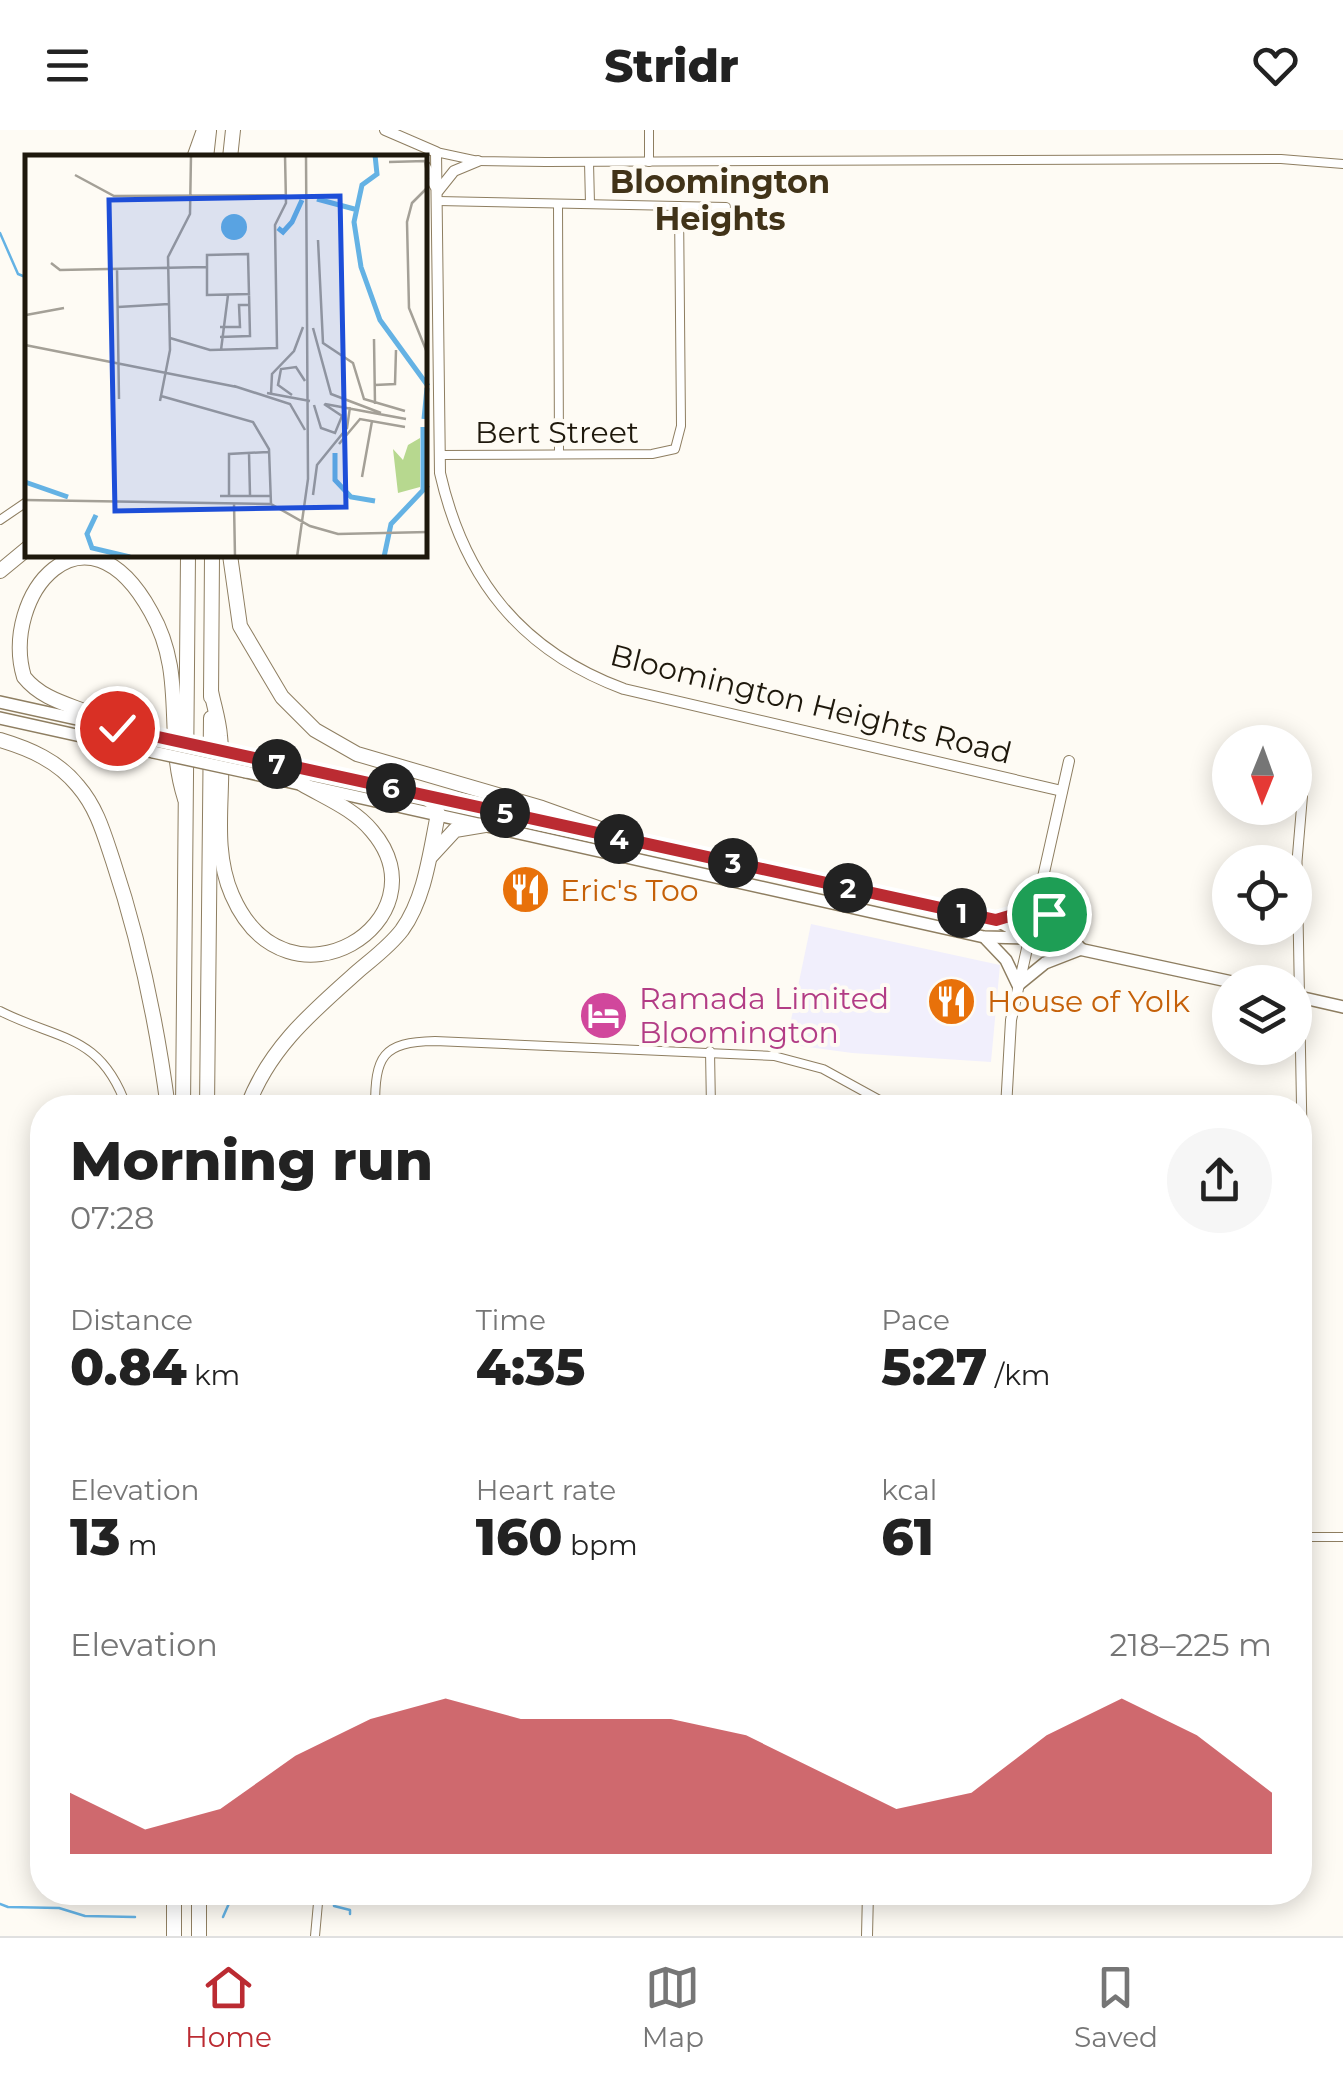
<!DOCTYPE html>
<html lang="en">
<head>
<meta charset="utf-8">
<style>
  :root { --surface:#fff; --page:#f6f6f6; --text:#222; --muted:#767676; --line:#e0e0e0; --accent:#bb2b32 }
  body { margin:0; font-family:Montserrat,sans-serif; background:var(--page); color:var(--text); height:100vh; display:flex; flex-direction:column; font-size:38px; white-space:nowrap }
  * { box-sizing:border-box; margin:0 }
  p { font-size:32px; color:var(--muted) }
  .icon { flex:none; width:55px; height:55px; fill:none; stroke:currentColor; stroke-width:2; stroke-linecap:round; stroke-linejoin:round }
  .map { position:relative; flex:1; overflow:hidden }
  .details { position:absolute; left:30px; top:965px; width:1282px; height:810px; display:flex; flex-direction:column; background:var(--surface); border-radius:40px; box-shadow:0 5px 25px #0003 }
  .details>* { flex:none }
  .needle { width:65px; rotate:181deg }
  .controls { position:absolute; left:1212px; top:595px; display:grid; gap:20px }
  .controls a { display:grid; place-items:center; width:100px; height:100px; border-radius:50%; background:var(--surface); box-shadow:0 5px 25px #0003; font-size:50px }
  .pin { position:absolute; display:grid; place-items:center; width:85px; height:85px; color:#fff; margin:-42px; border:5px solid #fff; border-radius:50%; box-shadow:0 2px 10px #0007 }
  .km { position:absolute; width:50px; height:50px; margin:-25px; border-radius:50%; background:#222; color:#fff; font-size:28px; line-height:50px; text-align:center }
  .round { display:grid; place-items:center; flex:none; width:105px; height:105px; border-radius:52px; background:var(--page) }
  .headline { display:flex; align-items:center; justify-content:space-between; height:170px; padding:0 40px }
  h1 { font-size:55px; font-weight:800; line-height:75px }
  .figures { display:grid; grid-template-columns:repeat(3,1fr); gap:15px; height:170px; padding:10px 40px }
  .figures div { display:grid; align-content:center }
  .figures b { font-size:50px; font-weight:800 }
  .figures small { font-size:28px; font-weight:400 }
  .figures p { font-size:28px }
  .chart { height:280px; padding:20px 40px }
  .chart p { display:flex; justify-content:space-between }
  .chart svg { width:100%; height:180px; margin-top:10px; fill:var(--accent); opacity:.7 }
  header { display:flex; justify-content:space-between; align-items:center; height:130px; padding:0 40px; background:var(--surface); font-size:45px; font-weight:800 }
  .tabs { display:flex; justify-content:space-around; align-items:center; height:140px; border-top:2px solid var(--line); background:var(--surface); font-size:28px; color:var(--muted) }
  .tabs a { display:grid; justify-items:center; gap:5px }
  .tabs .on { color:var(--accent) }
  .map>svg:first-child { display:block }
  .commercial { fill:#f1effc }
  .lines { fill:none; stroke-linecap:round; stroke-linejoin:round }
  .stream { stroke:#64b2e4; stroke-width:2.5 }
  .minor-casing { stroke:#8e7e61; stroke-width:10 }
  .tertiary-casing { stroke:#8e7e61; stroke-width:11 }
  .secondary-casing { stroke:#8e7e61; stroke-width:12 }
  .primary-casing { stroke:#8e7e61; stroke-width:14 }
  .motorway-casing { stroke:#8e7e61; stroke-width:16 }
  .minor { stroke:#fff; stroke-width:8 }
  .tertiary { stroke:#fff; stroke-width:9 }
  .secondary { stroke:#fff; stroke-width:10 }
  .primary { stroke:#fff; stroke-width:11 }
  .motorway { stroke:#fff; stroke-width:14 }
  .primary-bridge-casing { stroke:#8e7e61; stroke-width:14; stroke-linecap:butt }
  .primary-bridge { stroke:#fff; stroke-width:11 }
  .route-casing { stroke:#fff; stroke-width:20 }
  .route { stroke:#bb2b32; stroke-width:12 }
  .labels { text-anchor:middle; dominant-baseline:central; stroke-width:8; stroke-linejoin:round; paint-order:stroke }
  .street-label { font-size:30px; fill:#1e180c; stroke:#fefbf4 }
  .food-label { font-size:30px; fill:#c56008; stroke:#fefbf4; text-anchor:start }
  .hotel-label { font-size:30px; fill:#b23c85; stroke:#fefbf4; text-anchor:start }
  .neighbourhood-label { font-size:32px; font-weight:bold; fill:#413318; stroke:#fefbf4 }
  .inset-river { fill:none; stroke:#64b2e4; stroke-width:5 }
  .inset-road { fill:none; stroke:#a4a097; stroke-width:2.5 }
  .view { fill:#1d4ed8; fill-opacity:0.15; stroke:#1d4ed8; stroke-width:5 }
  .inset-edge { fill:none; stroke:#1e180c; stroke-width:5 }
</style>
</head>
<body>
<header><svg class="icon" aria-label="menu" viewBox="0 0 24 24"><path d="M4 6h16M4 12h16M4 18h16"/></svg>Stridr<svg class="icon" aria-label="heart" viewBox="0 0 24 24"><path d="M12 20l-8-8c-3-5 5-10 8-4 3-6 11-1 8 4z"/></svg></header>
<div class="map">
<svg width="1343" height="1806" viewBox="0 0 1343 1806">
  <rect width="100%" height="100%" fill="#fefbf4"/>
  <path class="commercial" d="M811,794L1000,835L991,932L852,923L786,914Z"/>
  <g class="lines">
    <g class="stream">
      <path d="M0,103L18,144L28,148"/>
      <path d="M334,1762V1776L350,1780V1784"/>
      <path d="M0,1774L8,1777L59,1778L85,1786L135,1787"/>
      <path d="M223,1787L234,1762"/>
    </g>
    <defs>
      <g id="minor">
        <path d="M436,22L478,31L546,32L1281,29L1343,34"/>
        <path d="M589,32L590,74"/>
        <path d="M649,32V0"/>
        <path d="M438,71L726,77"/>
        <path d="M558,74L559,324"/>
        <path d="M439,325L652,324L675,319L681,296L679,76"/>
        <path d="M0,390L28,371"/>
        <path d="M0,881C59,911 101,903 127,978"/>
        <path d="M710,921L711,978"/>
        <path d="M375,978C375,926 382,912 435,911L774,926L823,939L894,978"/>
        <path d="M1300,1407H1343"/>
        <path d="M315,1806L319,1762"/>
      </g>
      <path id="tertiary" d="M1302,1407V1002L1297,731L1304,648"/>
      <g id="secondary">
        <path d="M385,0L436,22L440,343C464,449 521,521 624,559L1062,661"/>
        <path d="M425,36L435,56"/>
        <path d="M438,61L454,41L478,31"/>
        <path d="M1006,978L1011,890L1069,631"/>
        <path d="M867,1806L868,1762"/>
      </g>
      <g id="primary">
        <path d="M0,572L154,606"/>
        <path d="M0,588L153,622"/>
        <path d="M245,627L598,704"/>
        <path d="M246,642L984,807L1028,808L1232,852"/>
        <path d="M630,711L996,790L1025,806"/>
        <path d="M996,790L1016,784L1039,759L1049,784L1081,819"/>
        <path d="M986,809L1006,830L1018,855L1045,833L1081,819"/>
        <path d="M1295,866L1343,877"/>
      </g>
      <g id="motorway">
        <path d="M194,28L204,0"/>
        <path d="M206,28L209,1"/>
        <path d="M230,28L233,0"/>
        <path d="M230,425L240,496L282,567L315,600L357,624L542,678L637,712"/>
        <path d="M0,441L28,418"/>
        <path d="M211,561C214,576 219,591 220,606C226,658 210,715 232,765C287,892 448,790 372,701C354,679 326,668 302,654"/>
        <path d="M211,567L212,425"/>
        <path d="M117,598C89,576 48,577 24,547C0,466 85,362 151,482C187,545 164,604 185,669"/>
        <path d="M0,610C30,619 58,631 78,656C97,678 104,704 113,731C140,812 157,894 168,978"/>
        <path d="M431,726L455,700L485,695"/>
        <path d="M183,978L188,425"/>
        <path d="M207,978L211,588"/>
        <path d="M247,978C268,919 312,882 357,842C372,829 389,817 402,800C425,768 430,723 438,684L433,673L423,665"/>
        <path d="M174,1806V1762"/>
        <path d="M199,1806V1762"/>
      </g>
    </defs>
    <use href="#minor" class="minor-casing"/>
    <use href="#tertiary" class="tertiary-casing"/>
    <use href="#secondary" class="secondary-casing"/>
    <use href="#primary" class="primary-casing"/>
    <use href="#motorway" class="motorway-casing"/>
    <use href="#minor" class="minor"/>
    <use href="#tertiary" class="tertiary"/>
    <use href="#secondary" class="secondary"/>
    <use href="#primary" class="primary"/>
    <use href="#motorway" class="motorway"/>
    <defs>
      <g id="primary-bridge">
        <path d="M154,606L245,627"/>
        <path d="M153,622L246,642"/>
      </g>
    </defs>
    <use href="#primary-bridge" class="primary-bridge-casing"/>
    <use href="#primary-bridge" class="primary-bridge"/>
  </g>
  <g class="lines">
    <defs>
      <path id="route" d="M117,598L996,790L1016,784L1038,759L1049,784"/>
    </defs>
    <use href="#route" class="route-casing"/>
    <use href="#route" class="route"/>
  </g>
  <defs>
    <symbol id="restaurant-disc" viewBox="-11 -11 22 22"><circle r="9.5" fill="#e8710a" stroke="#fefbf4"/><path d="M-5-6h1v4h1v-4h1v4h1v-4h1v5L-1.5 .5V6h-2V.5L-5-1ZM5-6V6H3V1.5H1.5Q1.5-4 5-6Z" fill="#fff"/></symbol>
    <symbol id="hotel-disc" viewBox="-11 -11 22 22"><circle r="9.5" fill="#d1479c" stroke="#fefbf4"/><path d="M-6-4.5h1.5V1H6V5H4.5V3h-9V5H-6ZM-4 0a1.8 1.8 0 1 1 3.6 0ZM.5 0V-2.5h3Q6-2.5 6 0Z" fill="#fff"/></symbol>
  </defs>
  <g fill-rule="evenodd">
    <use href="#restaurant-disc" x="498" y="732" width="55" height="55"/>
    <use href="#restaurant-disc" x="924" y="844" width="55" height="55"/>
    <use href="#hotel-disc" x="576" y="858" width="55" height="55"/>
  </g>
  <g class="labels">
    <g class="street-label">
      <text x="557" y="302">Bert Street</text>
      <text transform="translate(811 574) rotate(14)">Bloomington Heights Road</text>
    </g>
    <g class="food-label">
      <text x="560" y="760">Eric's Too</text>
      <text x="987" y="871">House of Yolk</text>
    </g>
    <g class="hotel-label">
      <text x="639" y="868">Ramada Limited<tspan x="639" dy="34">Bloomington</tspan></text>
    </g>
    <g class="neighbourhood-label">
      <text x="720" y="51">Bloomington<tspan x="720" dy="37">Heights</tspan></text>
    </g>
  </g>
  <g transform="translate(25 25)">
    <rect width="402" height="402" fill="#fefbf4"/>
    <path d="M395,283V332L373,338L368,294L378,305L383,290Z" fill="#b7d88f"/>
    <path d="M196 72a13 13 0 1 1 26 0a13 13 0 1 1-26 0Z" fill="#64b2e4"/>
    <path class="inset-river" d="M350,0L352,19L337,30L329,67L336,112L355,165L403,231M292,44L333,55M253,73L258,77L267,67L277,45M399,264L402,233M398,272V335M310,298V325L326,342L350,346M0,327L43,342M71,360L62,379L67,393L105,402M359,402L366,369L403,330"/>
    <path class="inset-road" d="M364,7L400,6L403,24M50,20L89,41L261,40M403,32L387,48L382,67L384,153L403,200M293,85L298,188L328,208L339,244L380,256M223,99L224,139L182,140V100ZM26,108L35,115L181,112M92,113L94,244M93,152L144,149M1,160L39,153M195,172H215L214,150H223M288,173L306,239L356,258M195,182L225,181L224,139M145,183L185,195L252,193L250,70L261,48L260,0M349,184L350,249M0,190L212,232M196,195L203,140M0,230V142M350,230L370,229L371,195M209,231L265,249L280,275M242,238L285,246M246,239L247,219L269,196L278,172M267,240L253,230L256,214L271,212L280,226M136,241L228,267L244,294L246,349L285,371L313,379L403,377M135,246L145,195L143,102L165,59L166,0M300,249L381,264M289,250L296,273L310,278L317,261L299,249M314,289L335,264L380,272M224,298L225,340M337,322L347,266M288,340L292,310L322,273L325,252M195,341H245M204,341V299L243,297M0,345L246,349M209,348L210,402M272,402L283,324L281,0"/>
    <path class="view" d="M315,41L321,352L90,356L84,45Z"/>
    <rect width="402" height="402" class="inset-edge"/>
  </g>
</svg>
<div class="controls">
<a><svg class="needle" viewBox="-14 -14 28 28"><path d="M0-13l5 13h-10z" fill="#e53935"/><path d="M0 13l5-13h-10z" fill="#767676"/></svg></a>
<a><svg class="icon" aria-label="locate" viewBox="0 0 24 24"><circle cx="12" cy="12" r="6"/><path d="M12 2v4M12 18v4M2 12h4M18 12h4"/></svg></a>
<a><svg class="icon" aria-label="layers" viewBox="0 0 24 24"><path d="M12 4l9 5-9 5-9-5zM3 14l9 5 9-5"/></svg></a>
</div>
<div class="pin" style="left:1049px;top:784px;background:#1e9e55"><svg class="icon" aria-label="arrive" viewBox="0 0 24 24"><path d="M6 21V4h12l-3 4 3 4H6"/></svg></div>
<div class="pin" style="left:117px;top:598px;background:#d93025"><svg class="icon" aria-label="check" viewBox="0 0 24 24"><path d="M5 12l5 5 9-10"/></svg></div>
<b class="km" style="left:962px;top:783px">1</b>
<b class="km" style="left:848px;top:758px">2</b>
<b class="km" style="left:733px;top:733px">3</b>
<b class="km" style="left:619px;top:709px">4</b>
<b class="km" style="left:505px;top:683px">5</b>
<b class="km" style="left:391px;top:658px">6</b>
<b class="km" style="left:277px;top:634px">7</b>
<section class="details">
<div class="headline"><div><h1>Morning run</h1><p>07:28</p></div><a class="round"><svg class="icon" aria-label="share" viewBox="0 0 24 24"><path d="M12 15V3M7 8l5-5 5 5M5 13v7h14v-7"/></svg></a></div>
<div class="figures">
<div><p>Distance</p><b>0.84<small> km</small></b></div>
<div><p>Time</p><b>4:35</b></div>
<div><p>Pace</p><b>5:27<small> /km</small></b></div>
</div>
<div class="figures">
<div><p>Elevation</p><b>13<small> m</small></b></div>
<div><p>Heart rate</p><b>160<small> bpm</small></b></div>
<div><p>kcal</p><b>61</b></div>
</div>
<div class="chart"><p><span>Elevation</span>218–225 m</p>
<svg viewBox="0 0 160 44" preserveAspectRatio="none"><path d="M0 44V29L10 38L20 33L30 20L40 11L50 6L60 11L70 11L80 11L90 15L100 24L110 33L120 29L130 15L140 6L150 15L160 29V44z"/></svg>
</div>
</section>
</div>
<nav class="tabs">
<a class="on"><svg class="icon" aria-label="home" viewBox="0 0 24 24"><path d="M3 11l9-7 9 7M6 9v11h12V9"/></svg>Home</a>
<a><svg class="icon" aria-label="map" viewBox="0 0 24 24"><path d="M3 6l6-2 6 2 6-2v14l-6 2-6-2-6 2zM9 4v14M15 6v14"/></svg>Map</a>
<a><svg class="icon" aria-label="saved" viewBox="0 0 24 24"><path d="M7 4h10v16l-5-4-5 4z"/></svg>Saved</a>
</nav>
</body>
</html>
